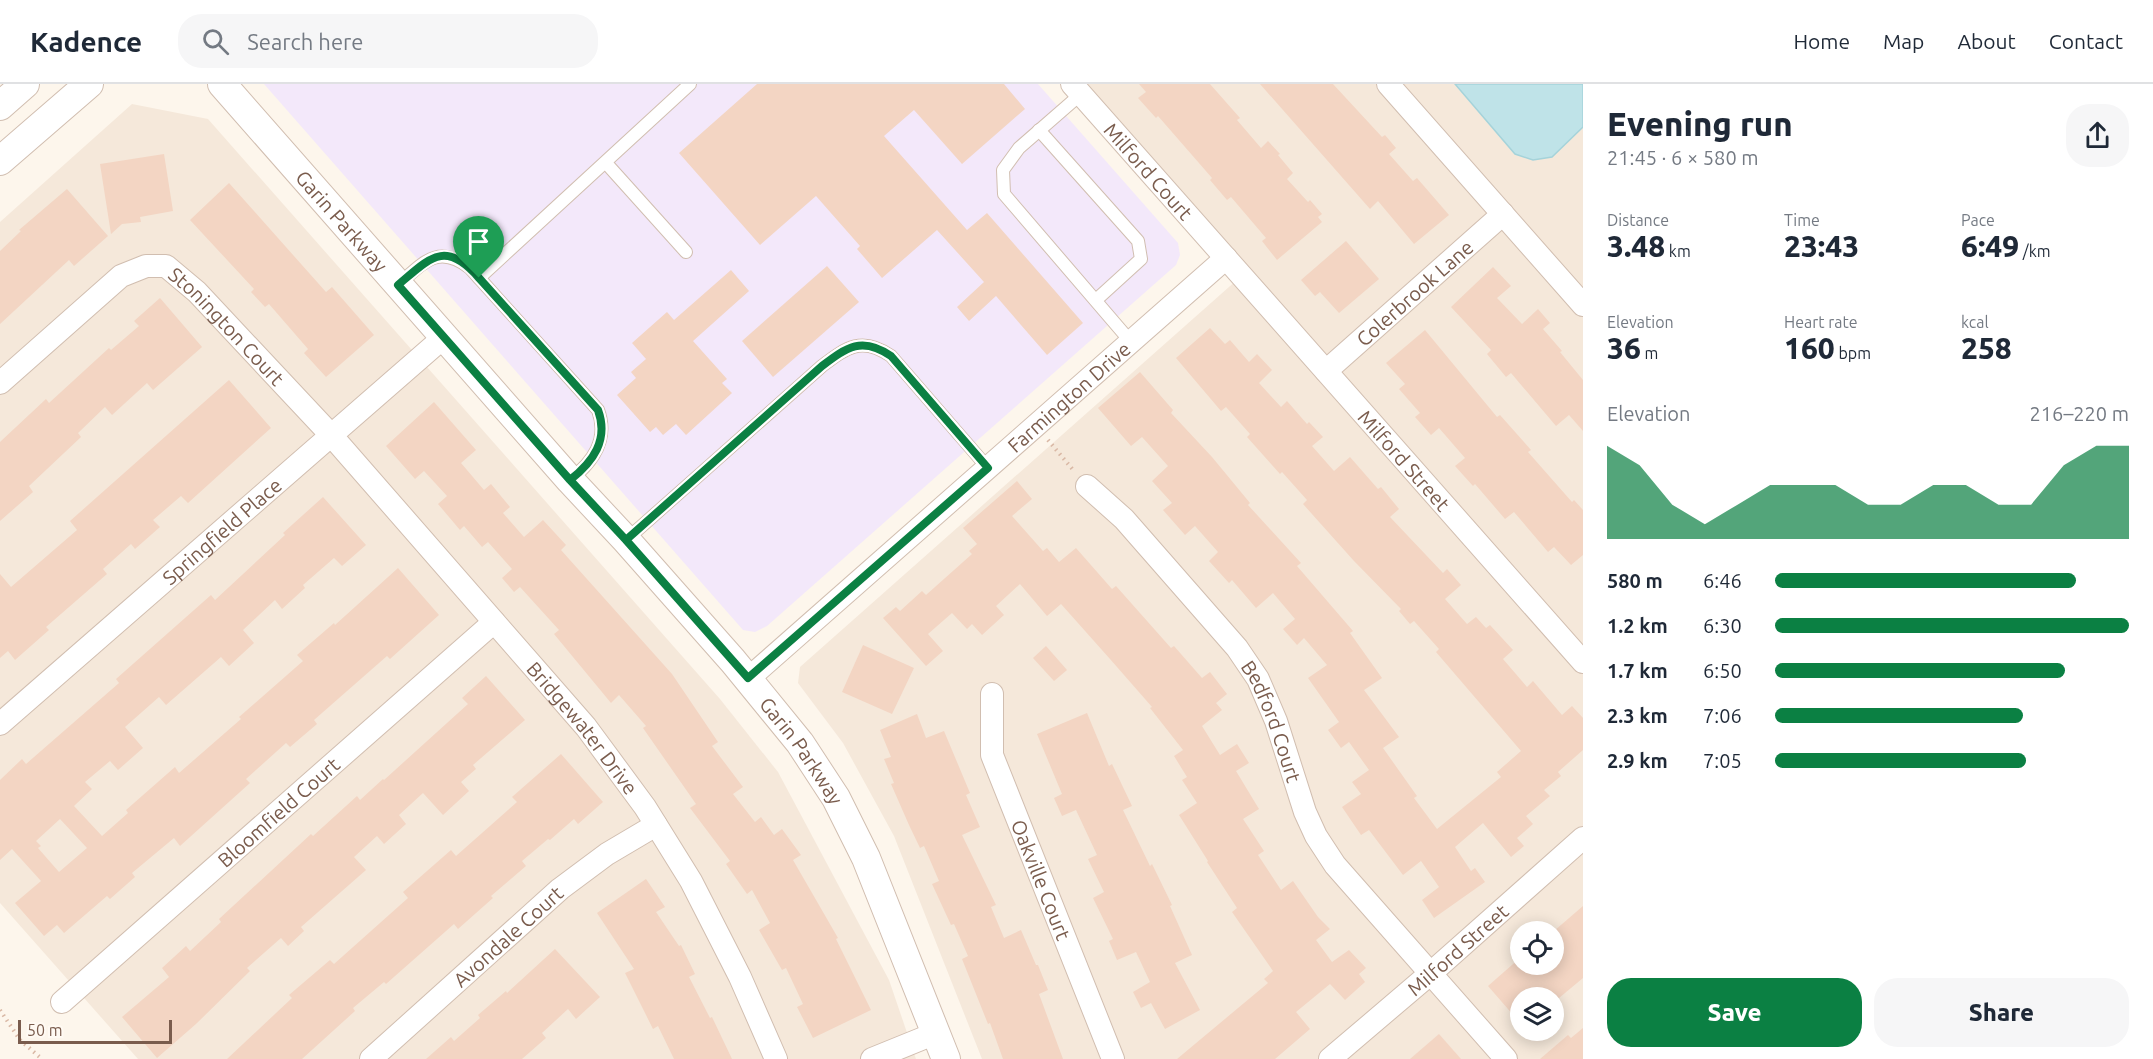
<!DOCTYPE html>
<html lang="en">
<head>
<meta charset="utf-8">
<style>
  :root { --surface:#fff; --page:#f6f6f7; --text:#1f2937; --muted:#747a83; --line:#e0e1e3; --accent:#0b8043 }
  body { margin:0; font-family:Ubuntu,sans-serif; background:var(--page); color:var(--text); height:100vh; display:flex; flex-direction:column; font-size:22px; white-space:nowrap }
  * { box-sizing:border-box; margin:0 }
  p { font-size:20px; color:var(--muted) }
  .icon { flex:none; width:33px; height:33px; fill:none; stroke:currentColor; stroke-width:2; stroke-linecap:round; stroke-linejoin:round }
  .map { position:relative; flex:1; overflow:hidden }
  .details { display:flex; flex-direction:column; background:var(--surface); width:570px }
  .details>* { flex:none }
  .buttons { position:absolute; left:1510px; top:837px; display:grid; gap:12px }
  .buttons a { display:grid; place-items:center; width:54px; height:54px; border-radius:50%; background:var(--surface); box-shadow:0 3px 15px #0003; font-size:30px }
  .scale { position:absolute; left:18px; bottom:15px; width:154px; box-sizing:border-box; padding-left:6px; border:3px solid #7a5c4d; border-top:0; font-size:16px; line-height:21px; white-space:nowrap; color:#7a5c4d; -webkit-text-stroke:4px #fffaf3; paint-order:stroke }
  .pin { position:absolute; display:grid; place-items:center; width:51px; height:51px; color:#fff; margin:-62px -26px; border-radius:50% 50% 50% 0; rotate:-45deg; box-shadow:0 0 6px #0007 }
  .pin .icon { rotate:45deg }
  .round { display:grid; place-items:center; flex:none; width:63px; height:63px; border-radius:24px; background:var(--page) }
  .headline { display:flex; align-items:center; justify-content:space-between; height:102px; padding:0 24px }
  h1 { font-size:33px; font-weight:800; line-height:45px }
  .metrics { display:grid; grid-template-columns:repeat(3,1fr); gap:9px; height:102px; padding:6px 24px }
  .metrics div { display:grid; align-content:center }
  .metrics b { font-size:30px; font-weight:800 }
  .metrics small { font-size:16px; font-weight:400 }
  .metrics p { font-size:16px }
  .chart { height:168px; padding:12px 24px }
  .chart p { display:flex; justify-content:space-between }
  .chart svg { width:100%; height:108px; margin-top:6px; fill:var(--accent); opacity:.7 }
  .action { display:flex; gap:12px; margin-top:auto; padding:12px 24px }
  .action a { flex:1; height:69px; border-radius:24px; background:var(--accent); color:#fff; font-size:24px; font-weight:800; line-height:69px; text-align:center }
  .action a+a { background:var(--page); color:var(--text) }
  ul { padding:0 24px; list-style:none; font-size:20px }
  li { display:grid; grid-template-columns:96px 72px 1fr; align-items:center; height:45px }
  li i { height:15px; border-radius:8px; background:var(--accent) }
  header { display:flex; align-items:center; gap:36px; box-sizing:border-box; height:84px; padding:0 30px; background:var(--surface); border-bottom:2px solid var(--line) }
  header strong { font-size:28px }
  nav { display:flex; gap:33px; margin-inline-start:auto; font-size:21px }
  .search { width:420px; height:54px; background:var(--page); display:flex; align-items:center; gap:15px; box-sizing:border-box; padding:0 21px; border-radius:24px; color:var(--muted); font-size:22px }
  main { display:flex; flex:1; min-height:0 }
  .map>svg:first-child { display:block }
  .residential { fill:#f5e8da; fill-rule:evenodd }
  .education { fill:#f3e8fa }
  .water { fill:#bfe3e8; stroke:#a5d3da; stroke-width:1.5 }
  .building { fill:#f3d5c3; fill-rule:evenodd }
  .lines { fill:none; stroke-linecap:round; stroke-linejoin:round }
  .service-casing { stroke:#d1beb0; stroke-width:14 }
  .minor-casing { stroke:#d1beb0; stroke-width:24 }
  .tertiary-casing { stroke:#d1beb0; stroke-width:30 }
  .path { stroke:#d9b8a5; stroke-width:4; stroke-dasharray:1.5 4.5; stroke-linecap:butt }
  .service { stroke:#fff; stroke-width:12 }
  .minor { stroke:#fff; stroke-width:22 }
  .tertiary { stroke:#fff; stroke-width:28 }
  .route-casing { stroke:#fff; stroke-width:12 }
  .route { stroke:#0b8043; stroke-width:8 }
  .labels { text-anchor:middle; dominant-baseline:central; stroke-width:4.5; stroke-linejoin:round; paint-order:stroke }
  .street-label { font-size:20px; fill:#7a5c4d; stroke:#fffaf3 }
</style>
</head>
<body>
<header>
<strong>Kadence</strong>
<div class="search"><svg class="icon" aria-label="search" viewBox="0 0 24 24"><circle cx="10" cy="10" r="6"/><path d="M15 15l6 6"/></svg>Search here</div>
<nav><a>Home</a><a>Map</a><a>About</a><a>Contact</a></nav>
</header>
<main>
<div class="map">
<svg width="1583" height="975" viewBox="0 0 1583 975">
  <rect width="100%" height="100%" fill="#fdf6ec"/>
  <g class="residential">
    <path d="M1081,0H1583V975H982L894,752L843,659L798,599L800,583L1247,187ZM1521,848H1554V880H1521ZM1521,914H1554V946H1521Z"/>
    <path d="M132,20L208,35L720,615L778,688L889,896L916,975H138L0,819V138Z"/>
  </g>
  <path class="education" d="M264,0H1038L1178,159L1180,171L1176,181L767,542L755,548L743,546Z"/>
  <path class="water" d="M1455,0H1583V43L1552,73L1533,76L1515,70Z"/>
  <g class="building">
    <path d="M757,0H1004L1025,25L962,80L914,26L884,52L967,146L987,129L1083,239L1047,271L996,212L969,237L957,223L984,198L937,146L882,194L857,165L860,162L816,112L760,161L679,69Z"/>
    <path d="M1139,0H1210L1240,34L1237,36L1261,64L1268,57L1280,70L1278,71L1293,89L1287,95L1308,118L1310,116L1322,130L1318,133L1322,138L1277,176L1262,157L1266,154L1231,113L1227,116L1210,96L1212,94L1158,32L1156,34L1138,14L1146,8Z"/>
    <path d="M1260,0H1333L1382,53L1385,51L1396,64L1389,70L1413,97L1417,94L1449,131L1414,160L1378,117L1370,125Z"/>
    <path d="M164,70L173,127L140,133L141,138L122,140L111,150L100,80Z"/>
    <path d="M229,99L326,208L332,203L374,251L326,293L304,269L308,265L269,220L265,223L251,208L254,205L190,136Z"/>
    <path d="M67,105L108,152L74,182L69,176L0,240V167L21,147L19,146Z"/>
    <path d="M1346,157L1379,195L1339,229L1320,208L1315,212L1301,196Z"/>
    <path d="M827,182L859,218L773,293L742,257Z"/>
    <path d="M1493,183L1511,202L1497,214L1522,240L1538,225L1550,239L1543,245L1562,267L1560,268L1583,296V347L1569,331L1556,342L1511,289L1506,293L1487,270L1491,266L1451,223Z"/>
    <path d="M731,186L749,207L693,257L727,295L722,299L732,309L686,351L676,340L663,351L656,343L650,348L617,311L636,294L631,288L646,275L632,259L667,228L674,236Z"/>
    <path d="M160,214L202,263L153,306L147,299L112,331L105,323L78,349L81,353L29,402L33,408L0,437V358L46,315L49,319L109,264L111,266L139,242L134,237Z"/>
    <path d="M1210,244L1225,260L1230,256L1249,278L1257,270L1272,286L1259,299L1281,323L1287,317L1307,340L1309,338L1323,353L1312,362L1334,387L1350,373L1378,405L1381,403L1399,425L1390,433L1443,489L1447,485L1461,501L1445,515L1467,540L1476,533L1486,544L1490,541L1513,566L1503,575L1527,603L1533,597L1562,631L1572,622L1583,634V666L1558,688L1561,692L1544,706L1550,712L1526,732L1533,740L1517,754L1524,762L1511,773L1483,739L1455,763L1471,787L1475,784L1485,798L1434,834L1422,816L1439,803L1421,777L1403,791L1369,746L1361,751L1342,723L1361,710L1352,698L1369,686L1349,658L1341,664L1328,646L1339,638L1308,594L1327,581L1304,554L1297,561L1283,545L1295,535L1273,509L1256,524L1232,496L1229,499L1209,477L1218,468L1195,442L1185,451L1163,426L1172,419L1152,397L1168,382L1142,353L1131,362L1098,324L1140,288L1173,326L1171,329L1212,373L1250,419L1248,421L1301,479L1297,482L1353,547L1350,549L1382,594L1364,606L1399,653L1383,664L1417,712L1414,714L1437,745L1501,693L1497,688L1521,667L1436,568L1439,565L1414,537L1410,540L1399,527L1401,525L1354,477L1303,420L1307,416L1282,388L1280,390L1247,353L1250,350L1226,323L1221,327L1176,274Z"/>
    <path d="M1425,246L1497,333L1500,331L1531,366L1528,368L1572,418L1574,416L1583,426V471L1571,481L1554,463L1548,468L1514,428L1505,435L1475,400L1473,402L1455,382L1465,374L1439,344L1431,351L1415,333L1420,329L1399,305L1405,300L1386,279Z"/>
    <path d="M229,296L271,344L188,419L181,412L153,436L160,443L135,465L131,460L103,485L107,490L46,543L49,546L15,576L8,567L0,574V490L11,503L77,446L70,437Z"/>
    <path d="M434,318L476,366L461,379L484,406L491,400L510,423L503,429L524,453L543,436L566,461L561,466L672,590L718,658L712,662L743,703L733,710L755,738L761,733L774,751L782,745L801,771L793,776L838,854L836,855L871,926L813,954L797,923L803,920L786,884L782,886L759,846L770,839L752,806L747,810L726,780L730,777L690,724L696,720L643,644L646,642L619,611L611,619L554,550L559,546L520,503L514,508L502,494L512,485L488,458L482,463L464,442L460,446L438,420L447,412L424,387L415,395L386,362Z"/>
    <path d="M1017,397L1032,415L1012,432L1043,467L1047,464L1059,478L1076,464L1112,505L1116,502L1171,564L1174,562L1202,594L1210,588L1227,610L1216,619L1222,626L1202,642L1220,671L1237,660L1249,679L1236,687L1259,725L1243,735L1264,767L1258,771L1281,806L1293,797L1318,833L1330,845L1316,856L1332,878L1349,866L1366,884L1359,890L1365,898L1345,916L1330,900L1296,928L1310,945L1275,975H1177L1268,899L1264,895L1273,887L1232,828L1237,824L1207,778L1208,777L1179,731L1197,719L1182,696L1187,693L1174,672L1183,666L1150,624L1152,623L1110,575L1061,520L1047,532L1020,500L996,522L1004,531L982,551L972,540L967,545L952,529L928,550L943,567L926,582L883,534L896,523L900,527L922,507L926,511L972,470L969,467L977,460L963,444Z"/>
    <path d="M323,413L366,461L342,482L334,474L303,501L305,504L282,525L275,516L243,546L254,559L229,582L221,573L166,621L159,613L125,643L143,664L118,686L110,677L85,698L92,705L74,722L102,752L128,729L126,726L175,683L179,689L241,635L239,633L303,577L297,571L334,539L335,541L398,484L439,531L390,575L387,572L314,636L317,640L290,663L286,659L246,695L250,699L180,762L174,754L132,789L135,793L110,815L107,812L64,849L57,841L44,852L15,819L41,797L12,765L0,776V696L22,675L26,680L119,599L116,595L211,511L215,516L285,451L283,449ZM60,735L87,764L59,788L38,764L41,762L36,757Z"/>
    <path d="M863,561L914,584L892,630L842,608Z"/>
    <path d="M1046,562L1067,586L1054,597L1033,574Z"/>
    <path d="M486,592L525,636L473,681L476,685L461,698L469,707L443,731L423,709L399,731L406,740L384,760L377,752L354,773L366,786L301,843L304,847L288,862L281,854L247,884L250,887L196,940L157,974L122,933L169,893L162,884L186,862L190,867L221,838L219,835L311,750L313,752L357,712L360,716L383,695L384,696L468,620L462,614Z"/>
    <path d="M1087,629L1109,682L1112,680L1132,722L1123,726L1150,782L1152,780L1172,821L1170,822L1192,871L1175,879L1200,926L1165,945L1151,919L1141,924L1133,908L1150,898L1136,868L1117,876L1109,857L1113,855L1093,814L1104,808L1088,775L1097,771L1076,726L1062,732L1054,714L1062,710L1037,650Z"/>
    <path d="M917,630L926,654L944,647L970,709L966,711L980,743L962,751L996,821L991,823L1004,854L1021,846L1036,881H1038L1048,906L1039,910L1063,975H1003L990,939L988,940L962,875L968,872L954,840L951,841L932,800L939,797L924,762L920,764L909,741L891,700L894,699L884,675L891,673L880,646Z"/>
    <path d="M561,670L603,718L578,740L574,735L550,756L548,755L522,777L526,782L491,812L493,814L458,845L454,840L386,900L384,898L353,924L355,927L302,975H227L292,914L289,911L330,876L334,880L408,814L403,808L451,766L456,772L517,718L512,713Z"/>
    <path d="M646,795L665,823L656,828L679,862L681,861L695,890L689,893L710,934L712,933L732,975H674L658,942L653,945L625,889L634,885L597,829Z"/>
    <path d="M1583,822V894L1559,914H1521V940L1488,902L1521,873V880H1554V847Z"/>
    <path d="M555,865L600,913L576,935L568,925L542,949L546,954L522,975H426L451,953L454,957L480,934L478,931L506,907L507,909Z"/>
    <path d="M1583,944V975H1540L1568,951L1571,954Z"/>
    <path d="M1439,950L1461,975H1410Z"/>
  </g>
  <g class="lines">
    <defs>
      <g id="service">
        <path d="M1081,10L1019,64L1003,86L1004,110L1131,258"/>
        <path d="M1039,46L1138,157L1141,175L1096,216"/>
        <path d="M606,79L686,168"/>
        <path d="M479,194L690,0"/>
        <path d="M398,201C423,179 438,159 470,184L598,326C609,356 593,378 570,396"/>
        <path d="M626,456L822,282C847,263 862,252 891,272L988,384"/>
      </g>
      <g id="minor">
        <path id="s1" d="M1072,0L1583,578"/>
        <path d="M1388,0L1583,221"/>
        <path id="s2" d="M1326,287L1503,130"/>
        <path id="s3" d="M0,299L121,192L146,182H166L197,208L331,351L586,643L645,723L691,797L740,893L776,975"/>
        <path id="s4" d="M1087,402L1124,435L1237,564L1258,595L1276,637L1305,728L1316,752L1335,781L1506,975"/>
        <path id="s5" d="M749,594L1226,174"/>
        <path id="s6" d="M992,610V671L1113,975"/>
        <path id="s7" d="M0,640L444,253"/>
        <path id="s8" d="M62,918L494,538"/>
        <path id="s9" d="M371,975L560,805L607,770L656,741"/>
        <path d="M872,975L936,949"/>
        <path id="s10" d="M1330,975L1431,889L1583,754"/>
      </g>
      <g id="tertiary">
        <path id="s11" d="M222,0L570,396L626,456L733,577L800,659L836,714L866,774L946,975"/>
        <path d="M0,22L25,0"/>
        <path d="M0,77L89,0"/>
      </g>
    </defs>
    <use href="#service" class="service-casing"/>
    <use href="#minor" class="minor-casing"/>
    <use href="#tertiary" class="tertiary-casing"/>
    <g class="path">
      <path d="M1048,356L1074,387"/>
      <path d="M0,926L20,956L42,975"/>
    </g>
    <use href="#service" class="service"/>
    <use href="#minor" class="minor"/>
    <use href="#tertiary" class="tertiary"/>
  </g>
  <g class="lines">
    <defs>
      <path id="route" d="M479,194C445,155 430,174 398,201L570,396L626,456L822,282C847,263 862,252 891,272L988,384L748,594L626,456L570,396C593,378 609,356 598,326L479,194"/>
    </defs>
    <use href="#route" class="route-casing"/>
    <use href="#route" class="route"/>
  </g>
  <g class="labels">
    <g class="street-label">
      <text stroke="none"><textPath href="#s1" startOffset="116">Milford Court</textPath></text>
      <text stroke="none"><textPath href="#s11" startOffset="182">Garin Parkway</textPath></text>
      <text stroke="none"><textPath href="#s2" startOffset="118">Colerbrook Lane</textPath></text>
      <text stroke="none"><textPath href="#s3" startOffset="294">Stonington Court</textPath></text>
      <text stroke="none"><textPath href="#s5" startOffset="426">Farmington Drive</textPath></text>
      <text stroke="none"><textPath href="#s1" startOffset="502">Milford Street</textPath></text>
      <text stroke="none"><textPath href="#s7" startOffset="294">Springfield Place</textPath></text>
      <text stroke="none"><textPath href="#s4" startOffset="303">Bedford Court</textPath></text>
      <text stroke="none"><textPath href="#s3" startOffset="831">Bridgewater Drive</textPath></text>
      <text stroke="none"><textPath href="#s11" startOffset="884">Garin Parkway</textPath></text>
      <text stroke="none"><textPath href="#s8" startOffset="288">Bloomfield Court</textPath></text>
      <text stroke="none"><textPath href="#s6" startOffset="195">Oakville Court</textPath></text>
      <text stroke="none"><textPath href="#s9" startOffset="184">Avondale Court</textPath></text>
      <text stroke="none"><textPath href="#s10" startOffset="168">Milford Street</textPath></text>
    </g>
  </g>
</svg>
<div class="buttons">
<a><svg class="icon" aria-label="locate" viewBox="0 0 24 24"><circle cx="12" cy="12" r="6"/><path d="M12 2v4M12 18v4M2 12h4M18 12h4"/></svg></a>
<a><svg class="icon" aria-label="layers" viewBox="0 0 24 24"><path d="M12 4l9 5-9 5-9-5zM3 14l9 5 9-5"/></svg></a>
</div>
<div class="scale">50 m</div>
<div class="pin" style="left:479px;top:194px;background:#1e9e55"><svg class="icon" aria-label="arrive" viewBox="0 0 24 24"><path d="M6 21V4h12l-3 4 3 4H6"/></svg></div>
</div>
<section class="details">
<div class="headline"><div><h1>Evening run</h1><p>21:45 · 6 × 580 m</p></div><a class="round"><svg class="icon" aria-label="share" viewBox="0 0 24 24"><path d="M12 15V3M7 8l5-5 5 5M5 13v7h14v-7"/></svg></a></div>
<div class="metrics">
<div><p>Distance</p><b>3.48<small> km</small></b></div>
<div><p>Time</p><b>23:43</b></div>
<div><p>Pace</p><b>6:49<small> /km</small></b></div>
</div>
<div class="metrics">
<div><p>Elevation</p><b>36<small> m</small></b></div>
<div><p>Heart rate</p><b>160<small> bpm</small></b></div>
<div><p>kcal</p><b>258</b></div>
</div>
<div class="chart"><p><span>Elevation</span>216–220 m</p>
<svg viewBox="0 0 160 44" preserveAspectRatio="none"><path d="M0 44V6L10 14L20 30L30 38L40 30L50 22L60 22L70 22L80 30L90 30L100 22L110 22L120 30L130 30L140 14L150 6L160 6V44z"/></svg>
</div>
<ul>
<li><b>580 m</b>6:46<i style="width:85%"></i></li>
<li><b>1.2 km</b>6:30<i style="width:100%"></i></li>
<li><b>1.7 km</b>6:50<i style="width:82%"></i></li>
<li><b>2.3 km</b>7:06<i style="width:70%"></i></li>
<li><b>2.9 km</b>7:05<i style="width:71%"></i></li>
</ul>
<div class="action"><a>Save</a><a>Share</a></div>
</section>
</main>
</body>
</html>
